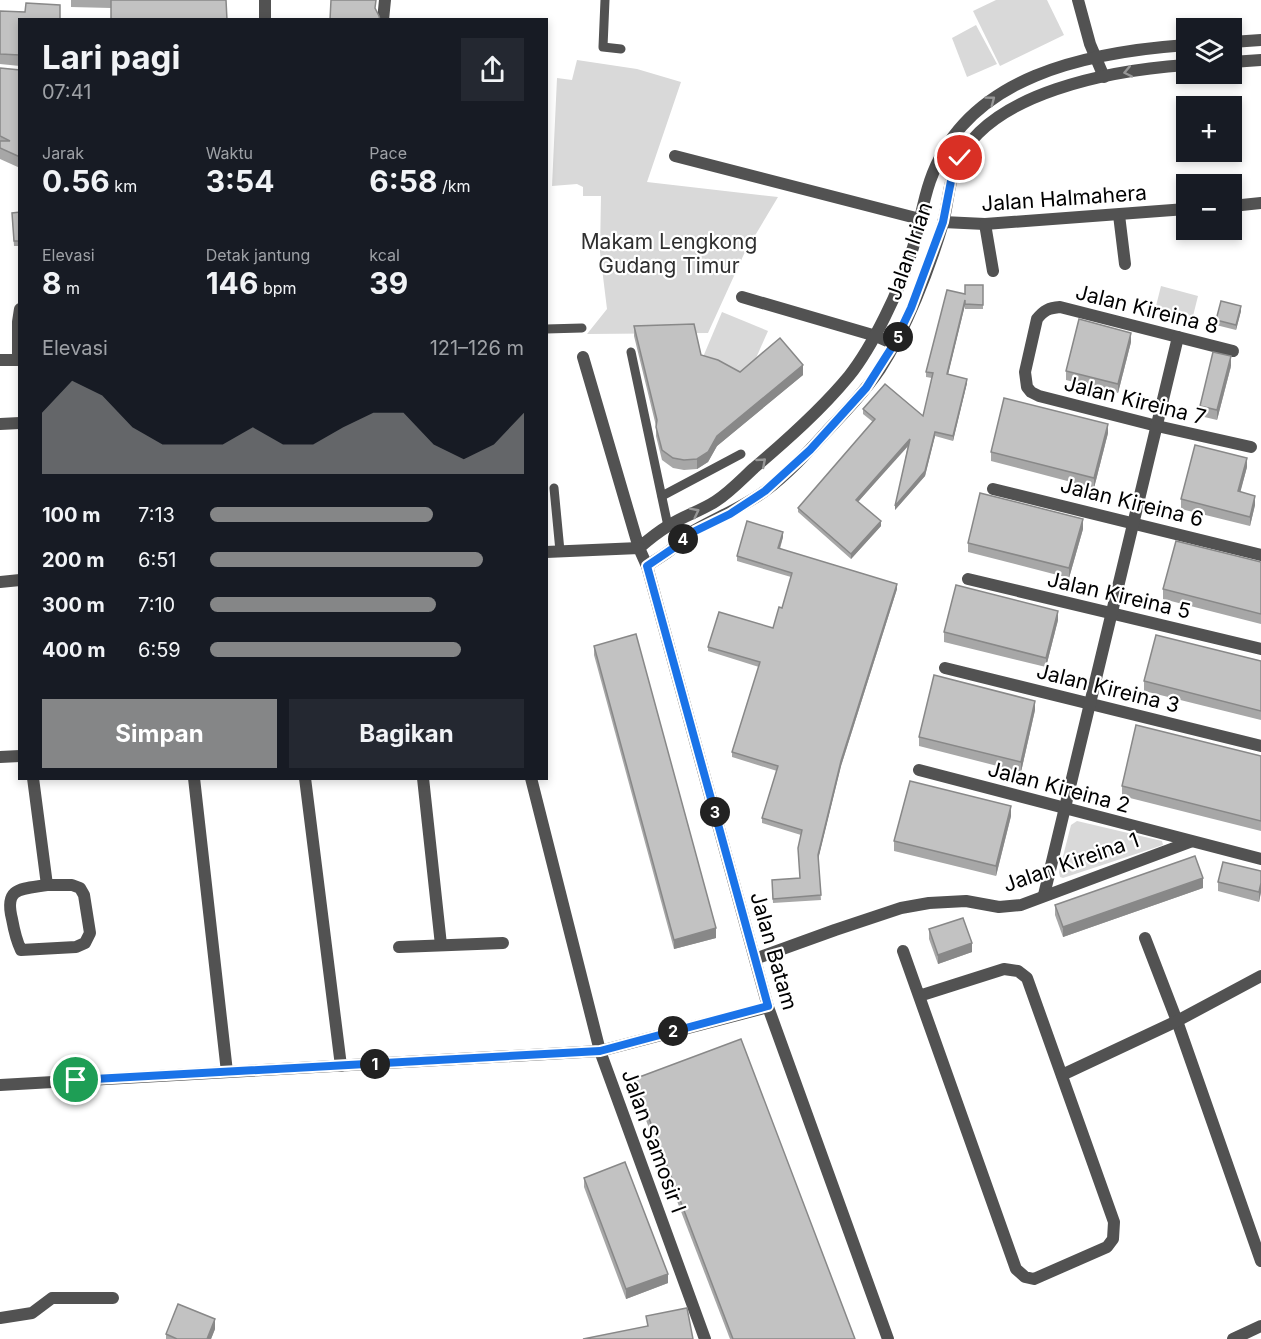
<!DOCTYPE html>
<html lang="id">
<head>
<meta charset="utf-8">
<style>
  :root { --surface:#171b24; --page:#242831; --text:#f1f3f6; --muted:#9ea1a6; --accent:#858687 }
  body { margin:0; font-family:Inter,sans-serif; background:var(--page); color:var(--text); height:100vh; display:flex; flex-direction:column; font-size:22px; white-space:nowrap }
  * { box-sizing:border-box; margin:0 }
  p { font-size:20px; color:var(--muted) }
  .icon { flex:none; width:33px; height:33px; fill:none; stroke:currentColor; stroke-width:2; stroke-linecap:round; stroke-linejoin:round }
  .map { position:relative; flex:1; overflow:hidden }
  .side { position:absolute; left:18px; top:18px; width:530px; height:762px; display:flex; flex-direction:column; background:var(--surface); border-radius:0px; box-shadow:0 3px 9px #0003 }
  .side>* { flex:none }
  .controls { position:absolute; left:1176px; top:18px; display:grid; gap:12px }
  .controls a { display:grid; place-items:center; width:66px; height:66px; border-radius:0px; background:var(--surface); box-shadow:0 3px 9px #0003; font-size:30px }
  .pin { position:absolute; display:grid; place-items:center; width:51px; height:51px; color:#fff; margin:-26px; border:3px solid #fff; border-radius:50%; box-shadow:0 2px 6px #0007 }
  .km { position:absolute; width:30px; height:30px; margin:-15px; border-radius:50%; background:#222; color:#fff; font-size:16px; line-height:30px; text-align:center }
  .round { display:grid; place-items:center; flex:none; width:63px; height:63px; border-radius:0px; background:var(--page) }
  .summary { display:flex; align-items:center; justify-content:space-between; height:102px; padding:0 24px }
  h1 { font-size:33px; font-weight:700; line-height:45px }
  .metrics { display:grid; grid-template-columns:repeat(3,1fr); gap:9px; height:102px; padding:6px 24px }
  .metrics div { display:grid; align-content:center }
  .metrics b { font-size:30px; font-weight:700 }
  .metrics small { font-size:16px; font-weight:400 }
  .metrics p { font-size:16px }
  .chart { height:168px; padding:12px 24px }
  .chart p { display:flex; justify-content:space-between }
  .chart svg { width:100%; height:108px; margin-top:6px; fill:var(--accent); opacity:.7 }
  .cta { display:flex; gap:12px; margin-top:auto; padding:12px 24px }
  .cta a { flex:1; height:69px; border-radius:0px; background:var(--accent); color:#fff; font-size:24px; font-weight:700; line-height:69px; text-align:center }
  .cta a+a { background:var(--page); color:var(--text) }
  ul { padding:0 24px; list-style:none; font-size:20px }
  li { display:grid; grid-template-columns:96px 72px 1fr; align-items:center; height:45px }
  li i { height:15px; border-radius:8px; background:var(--accent) }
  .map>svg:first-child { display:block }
  .green { fill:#d9d9d9 }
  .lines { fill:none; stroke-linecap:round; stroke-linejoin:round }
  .service { stroke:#525252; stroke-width:9 }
  .minor { stroke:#525252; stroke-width:12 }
  .tertiary { stroke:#525252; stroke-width:12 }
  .wall { fill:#a7a7a7 }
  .shaded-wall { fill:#888 }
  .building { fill:#c2c2c2; stroke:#888; stroke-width:1.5 }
  .oneway { stroke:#979797 }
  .route-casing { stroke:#fff; stroke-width:12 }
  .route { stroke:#1a73e8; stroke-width:8 }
  .labels { text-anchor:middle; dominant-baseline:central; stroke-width:4.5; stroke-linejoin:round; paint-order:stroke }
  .street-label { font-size:21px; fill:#000; stroke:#fff }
  .park-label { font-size:21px; fill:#303030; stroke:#fff }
</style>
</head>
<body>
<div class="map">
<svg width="1261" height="1339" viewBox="0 0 1261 1339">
  <rect width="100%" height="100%" fill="#fff"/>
  <g class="green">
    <path d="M996,0H1047L1064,35L1000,66L973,11Z"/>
    <path d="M976,25L997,64L967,77L952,38Z"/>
    <path d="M577,60L637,69L681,82L647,182L778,197L744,254L708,333L587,334L607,309L600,252L601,196H583V187L577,184L552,186L557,78L572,80Z"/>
    <path d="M1161,286L1198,296L1192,320L1155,310Z"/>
    <path d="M722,312L768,331L748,376L703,357Z"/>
    <path d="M1077,821L1162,841L1163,845L1063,878L1060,877L1059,872L1071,825Z"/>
  </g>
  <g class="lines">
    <g class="service">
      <path d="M605,0L603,47L621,49"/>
      <path d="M546,329L582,328"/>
      <path d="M631,352L668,526"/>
      <path d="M554,488L560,551"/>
      <path d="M662,496L741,454"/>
    </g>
    <g class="minor">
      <path d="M1078,0L1090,44L1104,77"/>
      <path d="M265,20V0"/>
      <path d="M383,20L385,0"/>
      <path d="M1232,42L1261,40"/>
      <path d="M1232,62L1261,60"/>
      <path d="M675,156L920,219"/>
      <path d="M1232,206L1261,203"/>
      <path d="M1119,215L1125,264"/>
      <path d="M943,222L985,224L1186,209"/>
      <path d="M985,224L993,271"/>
      <path d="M742,297L876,336L894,344"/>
      <path d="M1233,351L1060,307C1049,308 1044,310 1037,319L1025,372L1027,387L1031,392L1039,396L1157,426L1251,447"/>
      <path d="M583,357L639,548C648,540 658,532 668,526C683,516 701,511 716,501C730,492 742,479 754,468C787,440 821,410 849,376C873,346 900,289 912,251C919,228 922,204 930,181C966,75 1089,52 1186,45"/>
      <path d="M0,360H20"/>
      <path d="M18,360V322L20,309"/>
      <path d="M0,424L20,423"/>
      <path d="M993,489L1261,555"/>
      <path d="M647,566C655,560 665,555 673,548C679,543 683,537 690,533C715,518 742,508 765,491C788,474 808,452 827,431C846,411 865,391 880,369C906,329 929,270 943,223C948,205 948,184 956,166C987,91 1115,70 1186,65"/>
      <path d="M968,579L1261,649"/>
      <path d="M945,668L1261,746"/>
      <path d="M0,757L20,756"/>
      <path d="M919,770L1261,859"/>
      <path d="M33,778L47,885"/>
      <path d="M194,778L227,1072"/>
      <path d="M305,778L341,1066"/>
      <path d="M423,778L441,945"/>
      <path d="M531,778L600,1051L705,1339"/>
      <path d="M47,885H72L80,888L84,895L90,933L85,943L76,947L21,950C16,940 14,930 12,919C4,887 21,889 47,885Z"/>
      <path d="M1044,895L1178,337"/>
      <path d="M1145,938L1177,1021L1261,1261"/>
      <path d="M399,947L503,943"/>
      <path d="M903,951L1016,1269L1025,1277L1034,1279L1107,1247L1113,1239L1114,1222L1027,978L1018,971L1004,969L919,996"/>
      <path d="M755,959L835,930L901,908L929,903L966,901L999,907L1021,905L1190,842"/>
      <path d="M1062,1075L1177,1021L1261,976"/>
      <path d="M0,1085L600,1051L768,1007"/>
      <path d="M0,1318L32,1313L52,1298H113"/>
      <path d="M1233,1339L1261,1326"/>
    </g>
    <g class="tertiary">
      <path d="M546,552L639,548L647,566L768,1007L888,1339"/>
      <path d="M0,582L20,580"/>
    </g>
  </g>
  <g class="wall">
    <path d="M71,0H226L111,8L71,7Z"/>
    <path d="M60,5L20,20V66L0,64V11L25,12Z"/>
    <path d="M0,68L20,70V168L0,159Z"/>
    <path d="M20,212V246H14L12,213Z"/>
    <path d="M983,285V309H965V305L948,374L967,383L953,441L935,436L925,476L895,510L908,445L858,502L881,526L851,559L798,512V508L873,422L863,414V409L923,416L932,378L926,377V372L965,294Z"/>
    <path d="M1241,311L1236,330L1216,325V320Z"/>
    <path d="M634,326L740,372L803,375L717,446L708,462L697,469L684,470L673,468L662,460L656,436V426L634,336Z"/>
    <path d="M1131,342L1118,393L1066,380V371Z"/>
    <path d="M1231,366L1217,420L1200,416V406Z"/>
    <path d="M1108,433L1094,488L991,461V452Z"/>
    <path d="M1247,467L1240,492L1255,505L1250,526L1181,509V499Z"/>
    <path d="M1083,529L1069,578L968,552V543Z"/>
    <path d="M783,537L780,549L897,589L841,766L818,859L821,900L773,903L772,885L800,878L801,835L762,823V818L777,771L732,757V752L759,667L708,651V647L773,628L782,608L791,577L737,561V556Z"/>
    <path d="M1261,562V624L1163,599V589Z"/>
    <path d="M1058,620L1046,667L944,642V632Z"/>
    <path d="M594,646L716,938L674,949L594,655Z"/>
    <path d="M1261,661V720L1144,691V681Z"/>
    <path d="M1035,710L1021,772L919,746V737Z"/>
    <path d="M1261,756V831L1122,796V786Z"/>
    <path d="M1011,816L996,876L894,851V841Z"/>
    <path d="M1261,871V892L1259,902L1218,891V882Z"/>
    <path d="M1203,888L1063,937L1055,915V905Z"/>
    <path d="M929,929L972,952L938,964L929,939Z"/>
    <path d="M634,1079L855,1339H730L634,1089Z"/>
    <path d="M584,1178L668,1283L626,1299L584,1187Z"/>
    <path d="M215,1329L211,1339H166V1334Z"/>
  </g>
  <g class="shaded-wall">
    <path d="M965,300V305L947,379V374Z"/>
    <path d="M1241,306V311L1236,330V325Z"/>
    <path d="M1131,333V342L1118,393V384Z"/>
    <path d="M1231,356V366L1217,420V410Z"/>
    <path d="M803,365V375L717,446L708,462L697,469V459L717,436Z"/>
    <path d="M967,379V383L953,441V436Z"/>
    <path d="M1108,424V433L1094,488V478Z"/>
    <path d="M935,432V436L925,476L895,510V506Z"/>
    <path d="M910,439V444L856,504V500Z"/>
    <path d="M1247,458V467L1238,501V491Z"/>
    <path d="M1255,496V505L1250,526V517Z"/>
    <path d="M1083,519V529L1069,578V568Z"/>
    <path d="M881,521V526L851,559V554Z"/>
    <path d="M783,532V537L778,553V548Z"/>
    <path d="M897,584V589L841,766L818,860V855L841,761Z"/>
    <path d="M1058,611V620L1046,667V658Z"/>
    <path d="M1035,701V710L1021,772V762Z"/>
    <path d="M1011,806V816L996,876V866Z"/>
    <path d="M1203,878V888L1063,937V927Z"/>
    <path d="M1261,883V892L1259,902V892Z"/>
    <path d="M716,928V938L674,949V940Z"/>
    <path d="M972,943V952L938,964V955Z"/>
    <path d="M668,1274V1283L626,1299V1289Z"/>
    <path d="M215,1319V1329L211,1339H207Z"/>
  </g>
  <g class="building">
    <path d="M111,0H226L227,20H111Z"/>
    <path d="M331,0H376L375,8L379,16L380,20H330Z"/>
    <path d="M26,3L60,5V20H20V55L0,54V11L25,12Z"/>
    <path d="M0,68L20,70V88L19,90L20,91V157L0,148V141H10L0,136Z"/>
    <path d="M20,212V241H14L12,213Z"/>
    <path d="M965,285H983V305L965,304V300L947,374L967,379L953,436L935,432L925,471L895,506L910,439L856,500L881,521L851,554L798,508L875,419L863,409L885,384L923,416L933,373L926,372L947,290L965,294Z"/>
    <path d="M1221,301L1241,306L1236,325L1216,320Z"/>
    <path d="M1079,319L1131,333L1118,384L1066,371Z"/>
    <path d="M694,324L701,355L718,360L740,372L780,338L803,365L717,436L708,452L697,459L684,460L673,458L662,450L656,427L657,420L634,326Z"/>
    <path d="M1213,352L1231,356L1217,410L1200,406Z"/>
    <path d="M1004,398L1108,424L1094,478L991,452Z"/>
    <path d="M1195,445L1247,458L1238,491L1255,496L1250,517L1181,499Z"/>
    <path d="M980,493L1083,519L1069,568L968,543Z"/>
    <path d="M747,521L783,532L778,548L897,584L841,761L818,855L821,895L773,899L772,880L800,878L798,848L802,830L762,818L778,766L732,752L760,662L708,647L719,612L773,628L779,607L782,608L792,573L737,556Z"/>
    <path d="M1176,541L1261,562V614L1163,589Z"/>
    <path d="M956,585L1058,611L1046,658L944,632Z"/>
    <path d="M636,634L716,928L674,940L594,646Z"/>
    <path d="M1156,635L1261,661V711L1144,681Z"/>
    <path d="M934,675L1035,701L1021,762L919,737Z"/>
    <path d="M1136,725L1261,756V821L1122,786Z"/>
    <path d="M910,781L1011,806L996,866L894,841Z"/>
    <path d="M1195,856L1203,878L1063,927L1055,905Z"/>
    <path d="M1223,862L1261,871V883L1259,892L1218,882Z"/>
    <path d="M963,918L972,943L938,955L929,929Z"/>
    <path d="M741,1039L855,1339H733L634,1079Z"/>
    <path d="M625,1162L668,1274L626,1289L584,1178Z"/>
    <path d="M178,1304L215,1319L207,1339H177L166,1334Z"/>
    <path d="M687,1308L693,1339H583L648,1326L646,1316Z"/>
  </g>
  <defs><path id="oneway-chevron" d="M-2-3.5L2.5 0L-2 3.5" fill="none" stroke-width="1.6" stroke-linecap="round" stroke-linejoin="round" transform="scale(1.5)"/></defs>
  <g class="oneway">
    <use href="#oneway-chevron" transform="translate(1128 72) rotate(168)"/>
    <use href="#oneway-chevron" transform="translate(991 100) rotate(-37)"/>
    <use href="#oneway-chevron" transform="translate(762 462) rotate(-41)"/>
    <use href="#oneway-chevron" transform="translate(695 512) rotate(-27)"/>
  </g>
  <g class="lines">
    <defs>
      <path id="route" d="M76,1080L600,1051L768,1006L647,566L672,549L689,534L730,514L765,491L810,450L866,388L894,344L911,308L943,222L951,181L960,158"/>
    </defs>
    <use href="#route" class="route-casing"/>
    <use href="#route" class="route"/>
  </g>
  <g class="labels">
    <g class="street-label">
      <text transform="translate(1064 198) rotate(-4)">Jalan Halmahera</text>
      <text transform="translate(909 251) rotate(-71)">Jalan Irian</text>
      <text transform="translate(1147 309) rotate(14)">Jalan Kireina 8</text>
      <text transform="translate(1135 400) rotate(14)">Jalan Kireina 7</text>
      <text transform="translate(1132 502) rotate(14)">Jalan Kireina 6</text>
      <text transform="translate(1119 595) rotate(13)">Jalan Kireina 5</text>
      <text transform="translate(1108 688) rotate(14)">Jalan Kireina 3</text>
      <text transform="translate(1059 787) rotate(15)">Jalan Kireina 2</text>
      <text transform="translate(1071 862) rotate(-19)">Jalan Kireina 1</text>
      <text transform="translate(774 951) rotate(74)">Jalan Batam</text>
      <text transform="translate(654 1141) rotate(70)">Jalan Samosir I</text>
    </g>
    <g class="park-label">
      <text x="669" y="241">Makam Lengkong<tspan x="669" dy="24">Gudang Timur</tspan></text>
    </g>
  </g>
</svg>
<div class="controls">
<a><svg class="icon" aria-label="layers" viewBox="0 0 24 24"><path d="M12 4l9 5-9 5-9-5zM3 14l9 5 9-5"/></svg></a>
<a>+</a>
<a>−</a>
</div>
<div class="pin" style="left:76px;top:1080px;background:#1e9e55"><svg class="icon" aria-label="arrive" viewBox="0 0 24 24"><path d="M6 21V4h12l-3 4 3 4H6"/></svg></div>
<div class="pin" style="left:960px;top:158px;background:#d93025"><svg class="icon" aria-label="check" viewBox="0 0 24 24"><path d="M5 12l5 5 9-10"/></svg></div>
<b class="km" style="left:375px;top:1064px">1</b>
<b class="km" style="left:673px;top:1031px">2</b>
<b class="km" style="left:715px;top:812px">3</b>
<b class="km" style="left:683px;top:539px">4</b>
<b class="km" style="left:898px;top:337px">5</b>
<section class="side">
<div class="summary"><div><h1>Lari pagi</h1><p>07:41</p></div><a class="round"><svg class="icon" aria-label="share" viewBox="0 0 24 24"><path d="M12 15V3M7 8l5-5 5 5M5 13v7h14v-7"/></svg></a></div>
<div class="metrics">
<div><p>Jarak</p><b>0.56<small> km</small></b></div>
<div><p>Waktu</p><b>3:54</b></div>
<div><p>Pace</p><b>6:58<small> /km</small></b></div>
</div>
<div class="metrics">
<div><p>Elevasi</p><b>8<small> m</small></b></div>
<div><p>Detak jantung</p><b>146<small> bpm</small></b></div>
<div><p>kcal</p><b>39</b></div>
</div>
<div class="chart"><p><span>Elevasi</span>121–126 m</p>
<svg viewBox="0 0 160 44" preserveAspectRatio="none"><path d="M0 44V19L10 6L20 12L30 25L40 32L50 32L60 32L70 25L80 32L90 32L100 25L110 19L120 19L130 32L140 38L150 32L160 19V44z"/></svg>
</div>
<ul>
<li><b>100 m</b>7:13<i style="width:71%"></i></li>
<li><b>200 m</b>6:51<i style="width:87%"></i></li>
<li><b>300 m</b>7:10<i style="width:72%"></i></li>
<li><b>400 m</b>6:59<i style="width:80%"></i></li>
</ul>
<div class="cta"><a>Simpan</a><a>Bagikan</a></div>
</section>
</div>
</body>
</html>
